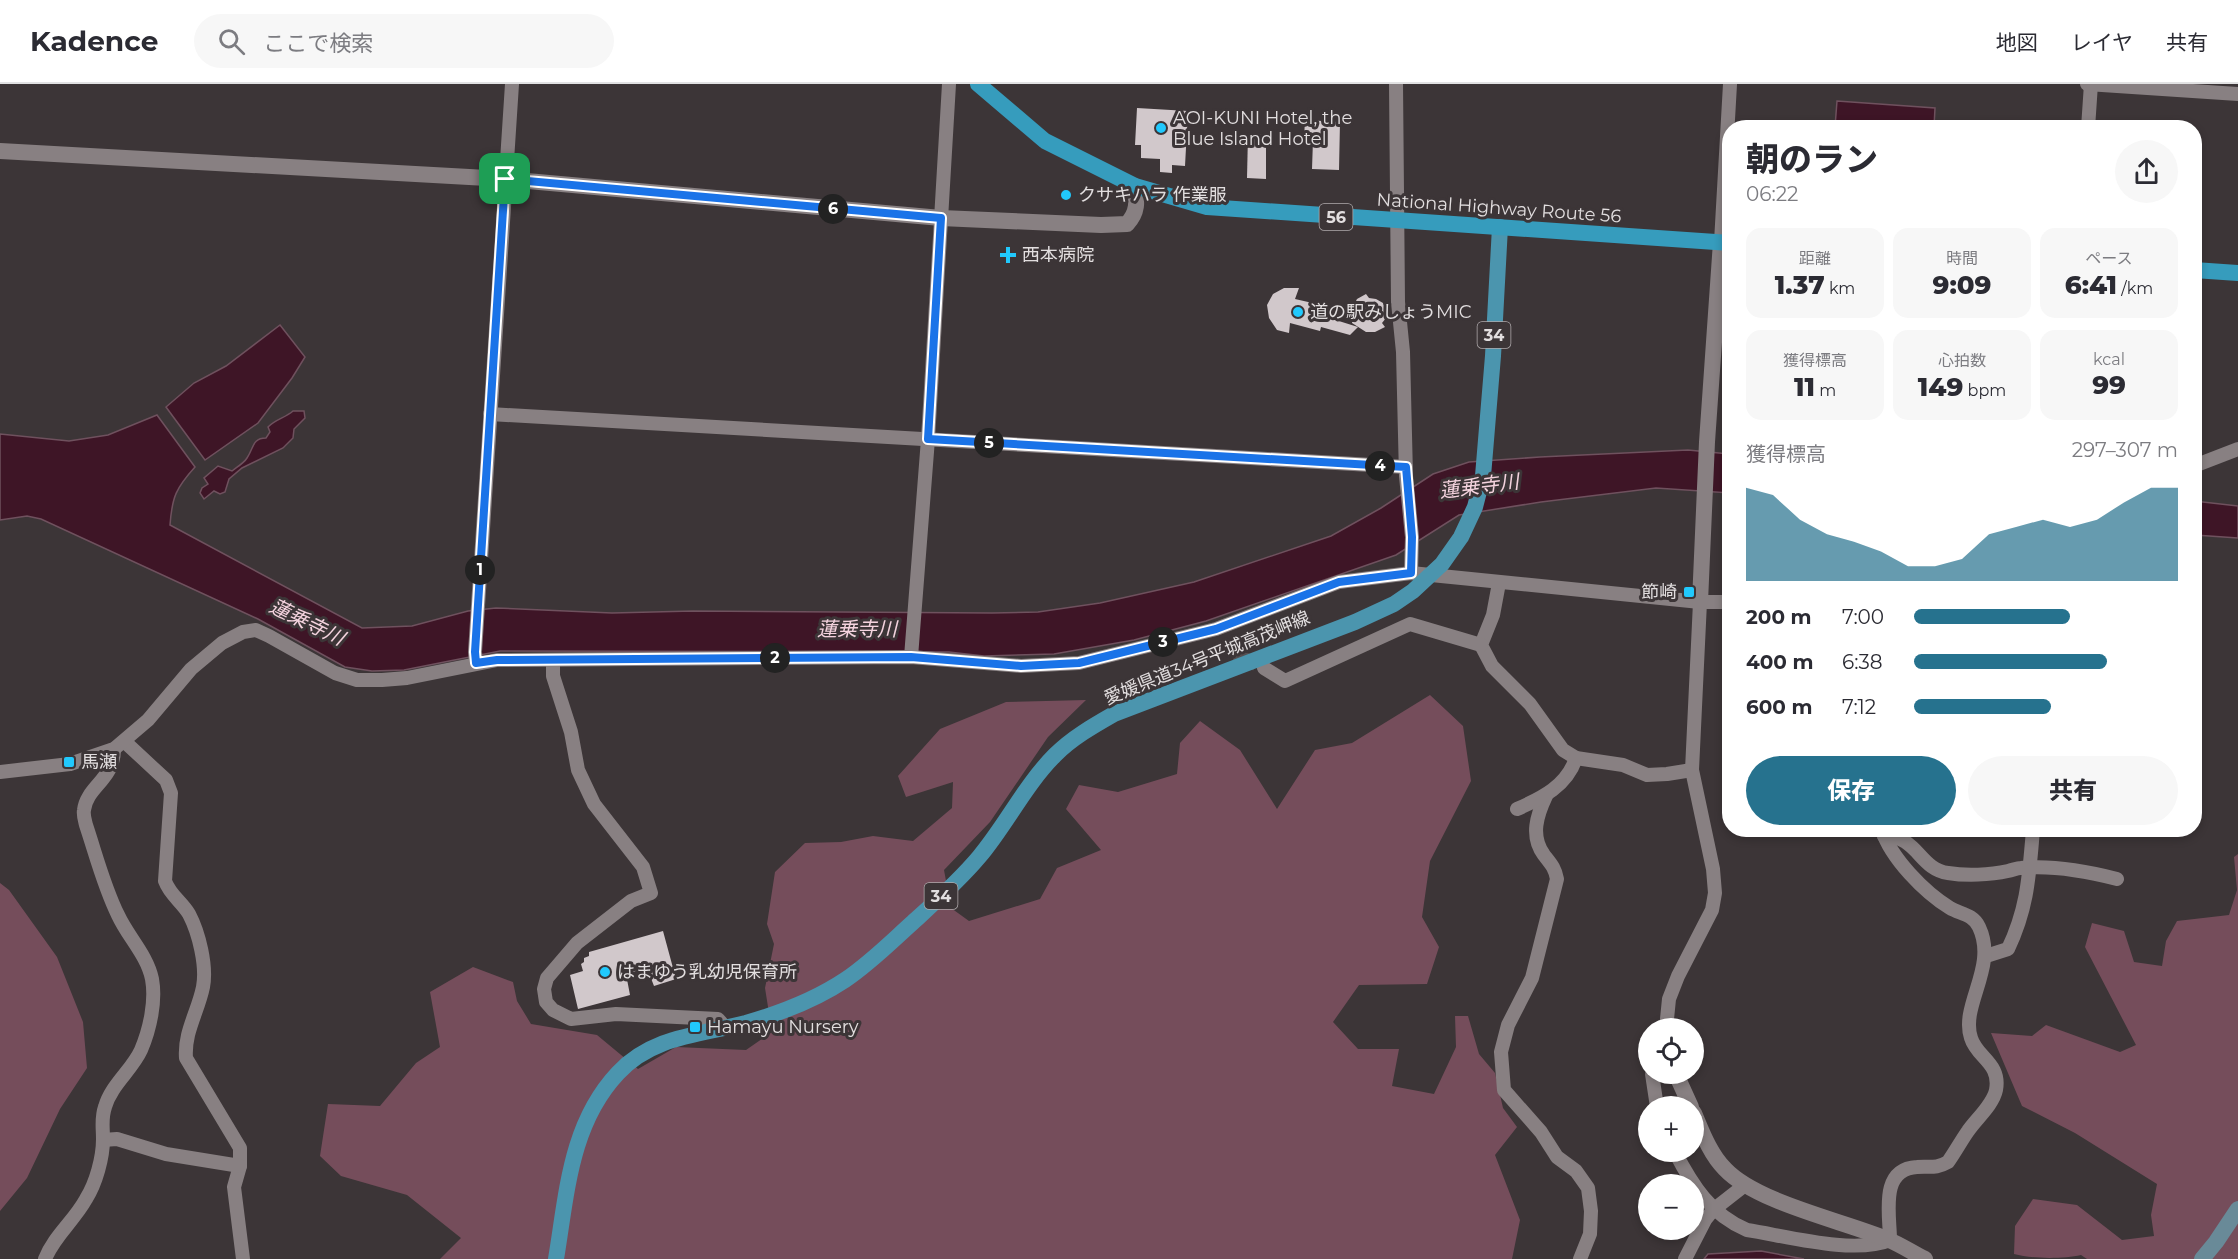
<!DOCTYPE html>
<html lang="ja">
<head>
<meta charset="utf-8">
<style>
  :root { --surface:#fff; --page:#f7f7f7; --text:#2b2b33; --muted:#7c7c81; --line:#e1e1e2; --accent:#26728e }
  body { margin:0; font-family:Montserrat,"Noto Sans JP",sans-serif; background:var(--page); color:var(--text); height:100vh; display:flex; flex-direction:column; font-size:22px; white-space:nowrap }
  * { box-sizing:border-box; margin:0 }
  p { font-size:20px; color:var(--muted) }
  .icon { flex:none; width:33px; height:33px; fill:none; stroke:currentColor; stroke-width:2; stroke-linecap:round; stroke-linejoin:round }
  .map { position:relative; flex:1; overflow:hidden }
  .sheet { position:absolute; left:1722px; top:36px; width:480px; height:717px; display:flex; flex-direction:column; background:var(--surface); border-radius:24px; box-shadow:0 3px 9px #0003 }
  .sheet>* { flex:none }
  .buttons { position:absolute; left:1638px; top:934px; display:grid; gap:12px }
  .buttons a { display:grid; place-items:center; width:66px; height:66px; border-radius:50%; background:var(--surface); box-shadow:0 3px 9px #0003; font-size:30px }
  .pin { position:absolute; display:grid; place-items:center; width:51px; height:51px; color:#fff; margin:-26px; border-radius:12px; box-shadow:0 3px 9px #0006 }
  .km { position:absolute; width:30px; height:30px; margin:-15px; border-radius:50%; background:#222; color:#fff; font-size:16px; line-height:30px; text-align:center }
  .round { display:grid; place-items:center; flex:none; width:63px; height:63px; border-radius:32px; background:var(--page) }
  .summary { display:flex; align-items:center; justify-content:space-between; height:102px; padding:0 24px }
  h1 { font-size:33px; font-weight:800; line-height:45px }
  .stats { display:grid; grid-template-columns:repeat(3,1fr); gap:9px; height:102px; padding:6px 24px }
  .stats div { display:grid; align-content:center; border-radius:15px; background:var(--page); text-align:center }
  .stats b { font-size:26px; font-weight:800 }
  .stats small { font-size:16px; font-weight:400 }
  .stats p { font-size:16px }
  .chart { height:168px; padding:12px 24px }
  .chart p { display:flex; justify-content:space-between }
  .chart svg { width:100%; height:108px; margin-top:6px; fill:var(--accent); opacity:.7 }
  .action { display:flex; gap:12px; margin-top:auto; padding:12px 24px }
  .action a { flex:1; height:69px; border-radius:36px; background:var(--accent); color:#fff; font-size:24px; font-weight:800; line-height:69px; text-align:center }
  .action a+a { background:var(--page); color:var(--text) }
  ul { padding:0 24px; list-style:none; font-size:20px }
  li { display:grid; grid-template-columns:96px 72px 1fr; align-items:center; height:45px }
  li i { height:15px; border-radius:8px; background:var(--accent) }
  header { display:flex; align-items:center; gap:36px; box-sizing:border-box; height:84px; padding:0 30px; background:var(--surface); border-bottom:2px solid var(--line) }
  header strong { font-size:28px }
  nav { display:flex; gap:33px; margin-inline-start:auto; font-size:21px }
  .search { width:420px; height:54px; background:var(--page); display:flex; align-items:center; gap:15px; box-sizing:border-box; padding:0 21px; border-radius:33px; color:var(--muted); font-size:22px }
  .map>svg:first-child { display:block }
  .green { fill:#754d5b }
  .water { fill:#3e1526; stroke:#6f515e; stroke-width:1.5 }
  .building { fill:#d1c8cb }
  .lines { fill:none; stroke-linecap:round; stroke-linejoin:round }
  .minor-tunnel { stroke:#554e50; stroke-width:14; stroke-dasharray:14 7; stroke-linecap:butt }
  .minor { stroke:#888082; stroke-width:14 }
  .tertiary { stroke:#888082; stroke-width:16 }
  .secondary { stroke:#698a98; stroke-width:16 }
  .primary { stroke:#4b95ae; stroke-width:16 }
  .trunk { stroke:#369cbd; stroke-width:16 }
  .route-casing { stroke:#fff; stroke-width:12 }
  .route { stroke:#1a73e8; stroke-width:8 }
  .poi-dot { fill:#21c9fd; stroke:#3c3537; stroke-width:2 }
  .labels { text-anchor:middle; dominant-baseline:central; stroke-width:6; stroke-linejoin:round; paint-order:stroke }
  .shield { fill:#3c3537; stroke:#b0abad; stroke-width:1.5 }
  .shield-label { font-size:16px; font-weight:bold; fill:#e2dedf }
  .poi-label { font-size:18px; fill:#e2dedf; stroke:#3c3537; text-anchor:start }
  .street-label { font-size:18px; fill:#e2dedf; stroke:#3c3537 }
  .water-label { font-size:20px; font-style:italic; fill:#f4d3de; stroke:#3c3537 }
</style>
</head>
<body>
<header>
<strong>Kadence</strong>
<div class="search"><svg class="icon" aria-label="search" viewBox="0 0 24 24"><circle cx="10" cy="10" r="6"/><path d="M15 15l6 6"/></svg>ここで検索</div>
<nav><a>地図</a><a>レイヤ</a><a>共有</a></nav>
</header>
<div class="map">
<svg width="2238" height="1175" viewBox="0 0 2238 1175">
  <rect width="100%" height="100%" fill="#3c3537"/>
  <g class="green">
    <path d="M1430,611L1463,642L1471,697L1430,777L1422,833L1439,863L1427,900L1359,901L1333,938L1358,965H1399L1392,1002L1434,1010L1456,963L1455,932H1468L1479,970L1495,989L1503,1024L1517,1043L1495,1071L1520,1136L1512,1175H440L461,1154L407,1111L341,1092L320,1072L328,1020L380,1022L416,979L440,963L430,908L473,883L513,898L517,917L531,940L597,951L638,985L676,963L746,966L772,948L765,904L774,860L767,840L775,788L805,759L841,758L873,752L913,757L952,724L953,698L906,713L898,692L940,645L1006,618L1086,616L1048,653L990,738L944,786L951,824L969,837L1040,815L1057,784L1101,766L1066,725L1079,701L1118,708L1177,690L1180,659L1200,637L1240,666L1277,725L1315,666L1352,659Z"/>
    <path d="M2238,770V1175H2087L2081,1171C2063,1175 2032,1175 2014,1170L2015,1142L2033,1115L2077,1121L2122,1156L2154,1152L2151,1131L2157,1100L2075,1049L2022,1022L1991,949L2032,952L2046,941L2120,968L2136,961L2085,863L2092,839L2124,847L2134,878L2162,882L2166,857L2177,837L2229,831L2237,806L2234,773Z"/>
    <path d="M0,799L9,806L57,873L83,938L87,984L60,1025L27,1094L0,1127Z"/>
  </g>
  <g class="water">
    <path d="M1837,17L1935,24L1934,43H1835Z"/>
    <path d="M280,241L305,273L292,294L258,339L205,376L166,323L194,299L226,282Z"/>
    <path d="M293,327H304L305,334L294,345L293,354L283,364L242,384L229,395L225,408L220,410L214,407L204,415L200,409L202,404L208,400L204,394L218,382L232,387C237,383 244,379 247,374C254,364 252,354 266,354L270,348L268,343C276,335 285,334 293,327Z"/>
    <path d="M157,331L195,383C176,404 172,413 170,441L362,544L412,542L468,527L496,524L612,529L693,527L992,529L1038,528L1100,519L1194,498L1331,452L1381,424L1433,390L1469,378L1540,373L1688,366L1729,370L1730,409L1656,404L1541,418L1459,431L1396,471L1206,537L1134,556L1054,570L984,572L949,568L500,567L404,586L372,587L345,583L258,535L41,435L27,432L0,436V350L69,357L108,351Z"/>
    <path d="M2194,417L2238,422V454L2195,451Z"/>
    <path d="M1761,1167L1804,1175H1704L1708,1170Z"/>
  </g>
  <g class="building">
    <path d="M1137,24L1188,27L1185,82L1172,81V89L1160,88V75L1141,74V61H1135Z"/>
    <path d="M1305,36L1340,38L1339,86L1312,85L1313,56L1304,55Z"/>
    <path d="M1248,50L1266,51V95L1247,94Z"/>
    <path d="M1284,204H1299L1295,215L1330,223L1326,233L1358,243L1350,251L1321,243L1320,247L1290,239L1289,249L1277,246L1269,234L1267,221L1273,210Z"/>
    <path d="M1366,210L1369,214L1376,215L1383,219L1386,226V234L1382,239L1385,243L1375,248H1366L1352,239L1353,223L1357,215Z"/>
    <path d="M663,847L676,895L654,902L647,884L626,890L630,911L578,925L570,891L583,887L581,880L584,878V874L589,872V868Z"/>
  </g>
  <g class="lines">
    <path class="minor-tunnel" d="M1235,571L1256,580"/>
    <g class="minor">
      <path d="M1396,0L1398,218L1403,268L1406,392L1412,453L1411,489"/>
      <path d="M2087,0L2238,10"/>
      <path d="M2088,44L2091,0"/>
      <path d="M1721,158L1730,0"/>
      <path d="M490,330L1406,383"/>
      <path d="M2194,382L2238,365"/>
      <path d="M1499,499L1493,531L1481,561L1492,582L1530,620L1563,666L1576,674L1623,681L1647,691L1667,690L1692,686"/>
      <path d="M911,573L928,355L949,0"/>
      <path d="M553,577V592L571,648L578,686L594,720L643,783L651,809L631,817L577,859L547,894L544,905L546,918L553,926L571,935L616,930L718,935L725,943"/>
      <path d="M476,579L475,568L512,0"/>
      <path d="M1264,584L1285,597L1410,540L1481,561"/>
      <path d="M125,658L166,696L171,709L165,797C170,811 182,818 189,830C199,849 207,882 203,903C198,928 184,948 186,974L240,1064V1082L234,1103L243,1175"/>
      <path d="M0,688L70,680L114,665L148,636L191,585L222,559L243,548L256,546L269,552L335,589L357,596H382L407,594L497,576L911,573L1021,582L1079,579L1216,545L1339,498L1411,489L1700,518H1730"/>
      <path d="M1546,712C1537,731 1530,752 1544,771C1551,780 1555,784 1557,795L1532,894L1508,941L1501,968L1504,1006L1541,1048L1557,1073L1576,1087L1588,1104L1591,1127L1590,1150L1580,1175"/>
      <path d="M1517,725C1542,714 1567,702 1576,674"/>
      <path d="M1884,752C1918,752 1919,785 1948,789C1966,792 1990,791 2008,787C2013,786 2017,784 2021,784C2053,781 2086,787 2117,795"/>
      <path d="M1986,872L2008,865C2028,823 2029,791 2033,746"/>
      <path d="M1666,945L1669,915L1678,892L1712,826L1715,809L1713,785L1692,686L1700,518"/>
      <path d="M1652,990L1657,1023"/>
      <path d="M103,1056L117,1055L166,1070L240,1082"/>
      <path d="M1675,1068C1692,1101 1711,1131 1747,1146C1786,1152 1854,1171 1890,1156C1890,1131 1879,1085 1917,1083C1930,1082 1936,1085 1948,1078C1955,1068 1961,1057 1968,1047C1976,1035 1993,1021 1996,1006C2001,979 1977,974 1971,954C1960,921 1998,883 1979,843C1973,830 1960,830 1950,824C1924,808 1891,774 1882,746"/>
      <path d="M45,1175C54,1152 74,1137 86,1115C96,1099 103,1074 103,1055C103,1043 101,1034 105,1023C111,1001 132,986 141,966C150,945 156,917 152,895C147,871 128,853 118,831C104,803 96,771 86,741C85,737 83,731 84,726C87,702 114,696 114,665"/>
      <path d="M1685,1175L1705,1136L1713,1126L1745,1101"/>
    </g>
    <g class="tertiary">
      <path d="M0,67L505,95L941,134L1101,141L1127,140C1138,128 1137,118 1135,102"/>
      <path d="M1700,518L1707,358L1721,158"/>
      <path d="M1676,990L1691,1023"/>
      <path d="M1694,1029C1702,1048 1710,1070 1725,1085C1757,1119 1844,1137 1889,1156C1901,1161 1913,1169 1925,1175"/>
    </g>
    <path class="secondary" d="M2202,1175L2216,1158L2238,1125"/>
    <path class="primary" d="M556,1175C567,1109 570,1040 618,989C652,952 700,951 746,939C781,929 815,916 845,896C869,880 890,859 911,840C934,819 959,797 979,773C1006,741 1025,701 1055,671C1072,654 1093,642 1114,630L1355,538L1394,520L1413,507L1442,480L1461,453L1475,423L1483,392L1493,272L1500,143"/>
    <g class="trunk">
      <path d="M978,0L1045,57L1135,102L1207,123L1730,159"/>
      <path d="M2194,186L2238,189"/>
    </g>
  </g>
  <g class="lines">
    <defs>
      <path id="route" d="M505,95L941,134L928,355L1406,383L1412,453L1411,489L1339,498L1216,545L1079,579L1021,582L911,573L497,576L476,579L475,568Z"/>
    </defs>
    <use href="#route" class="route-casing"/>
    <use href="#route" class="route"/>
  </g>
  <g class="poi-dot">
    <circle cx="1161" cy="44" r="6"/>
    <circle cx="1066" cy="111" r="6"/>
    <path d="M1005 162h6v6h6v6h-6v6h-6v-6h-6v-6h6z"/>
    <circle cx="1298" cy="228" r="6"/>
    <rect x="1683" y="502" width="12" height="12" rx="3"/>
    <rect x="63" y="672" width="12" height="12" rx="3"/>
    <circle cx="605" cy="888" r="6"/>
    <rect x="689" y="937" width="12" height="12" rx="3"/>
  </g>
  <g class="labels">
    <g class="shield">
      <rect x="1319.5" y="120" width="33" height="26" rx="4.5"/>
      <rect x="1477.5" y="238" width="33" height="26" rx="4.5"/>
      <rect x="924.5" y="799" width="33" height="26" rx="4.5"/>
    </g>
    <g class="shield-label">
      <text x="1336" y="133">56</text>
      <text x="1494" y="251">34</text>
      <text x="941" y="812">34</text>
    </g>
    <g class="poi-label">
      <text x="1173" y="34">AOI-KUNI Hotel, the<tspan x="1173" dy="21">Blue Island Hotel</tspan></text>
      <text x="1078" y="111">クサキハラ 作業服</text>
      <text x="1022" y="171">西本病院</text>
      <text x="1310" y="228">道の駅みしょうMIC</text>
      <text x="1677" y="508" text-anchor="end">節崎</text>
      <text x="81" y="678">馬瀬</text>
      <text x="617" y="888">はまゆう乳幼児保育所</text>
      <text x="707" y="943">Hamayu Nursery</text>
    </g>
    <g class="street-label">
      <text transform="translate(1499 124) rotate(4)">National Highway Route 56</text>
      <text transform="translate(1207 574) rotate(-22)">愛媛県道34号平城高茂岬線</text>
    </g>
    <g class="water-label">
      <text transform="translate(1479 402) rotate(-7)">蓮乗寺川</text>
      <text transform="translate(307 538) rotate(26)">蓮乗寺川</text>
      <text x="857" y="545">蓮乗寺川</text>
    </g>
  </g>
</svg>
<div class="buttons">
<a><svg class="icon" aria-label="locate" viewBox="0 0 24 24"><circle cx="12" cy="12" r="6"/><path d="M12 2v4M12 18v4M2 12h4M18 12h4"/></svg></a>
<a>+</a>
<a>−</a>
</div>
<div class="pin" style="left:505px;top:95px;background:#1e9e55"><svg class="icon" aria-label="arrive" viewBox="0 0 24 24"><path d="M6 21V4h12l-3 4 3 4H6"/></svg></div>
<b class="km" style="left:480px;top:486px">1</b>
<b class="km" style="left:775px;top:574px">2</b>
<b class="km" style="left:1163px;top:558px">3</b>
<b class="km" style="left:1380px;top:382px">4</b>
<b class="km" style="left:989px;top:359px">5</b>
<b class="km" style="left:833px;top:125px">6</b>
<section class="sheet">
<div class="summary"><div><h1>朝のラン</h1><p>06:22</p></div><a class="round"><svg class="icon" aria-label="share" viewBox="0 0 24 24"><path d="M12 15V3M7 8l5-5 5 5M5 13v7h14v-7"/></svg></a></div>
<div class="stats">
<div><p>距離</p><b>1.37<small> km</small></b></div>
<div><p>時間</p><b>9:09</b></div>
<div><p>ペース</p><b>6:41<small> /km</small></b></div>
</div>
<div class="stats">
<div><p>獲得標高</p><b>11<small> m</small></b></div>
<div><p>心拍数</p><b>149<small> bpm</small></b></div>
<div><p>kcal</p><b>99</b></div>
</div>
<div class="chart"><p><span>獲得標高</span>297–307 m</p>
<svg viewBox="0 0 160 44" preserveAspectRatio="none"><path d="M0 44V6L10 9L20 19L30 25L40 28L50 32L60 38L70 38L80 35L90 25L100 22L110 19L120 22L130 19L140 12L150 6L160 6V44z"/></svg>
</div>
<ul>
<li><b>200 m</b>7:00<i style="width:59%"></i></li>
<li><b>400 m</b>6:38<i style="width:73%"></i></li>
<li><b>600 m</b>7:12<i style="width:52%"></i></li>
</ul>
<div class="action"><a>保存</a><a>共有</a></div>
</section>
</div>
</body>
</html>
